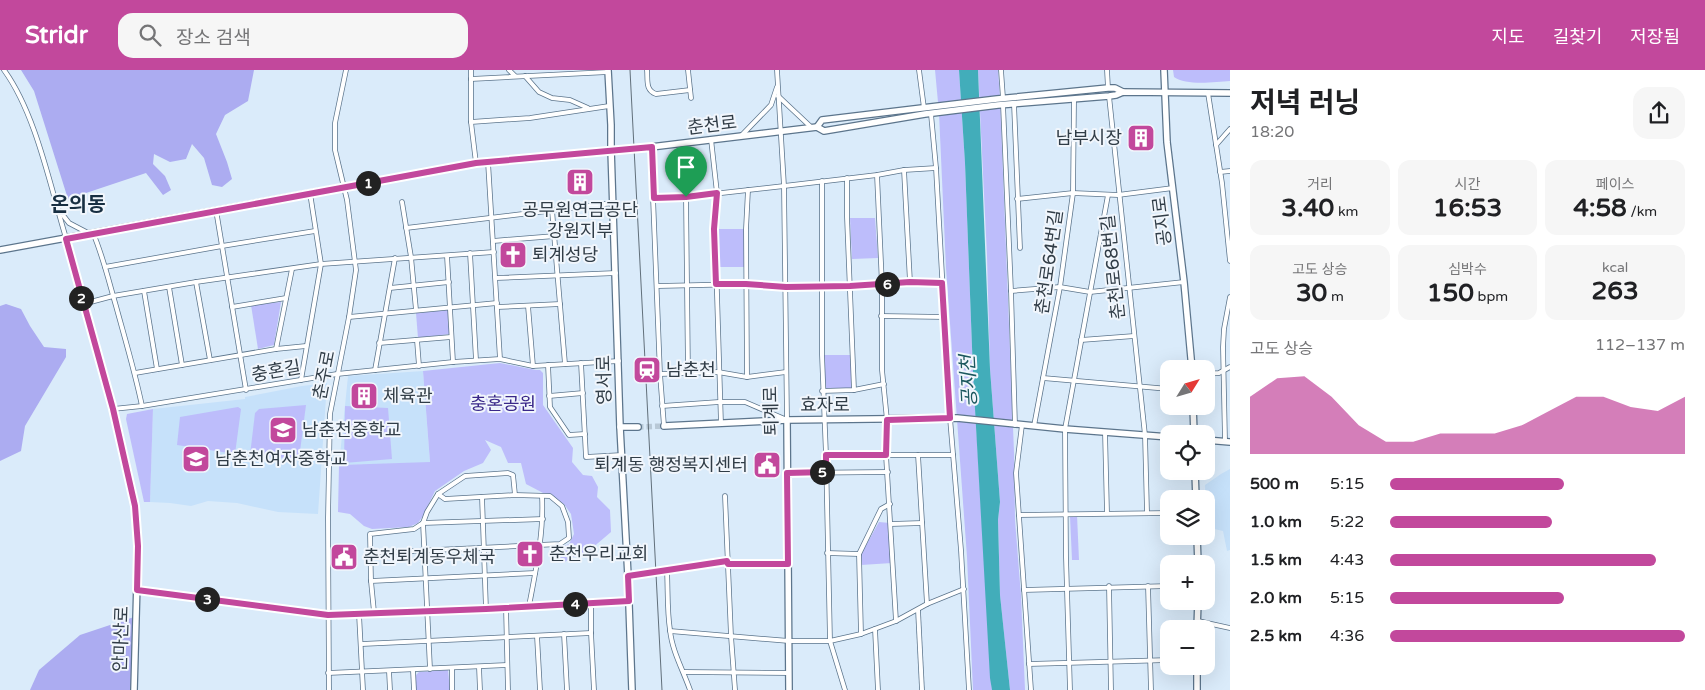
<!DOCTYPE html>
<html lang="ko">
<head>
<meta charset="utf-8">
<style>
  :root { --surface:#fff; --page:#f6f6f6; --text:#202124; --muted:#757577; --accent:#c2489c }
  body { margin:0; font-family:"Varela Round","Noto Sans KR",sans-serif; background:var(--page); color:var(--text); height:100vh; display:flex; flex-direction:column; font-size:19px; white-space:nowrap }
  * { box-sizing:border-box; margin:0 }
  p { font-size:16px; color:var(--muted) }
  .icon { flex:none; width:28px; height:28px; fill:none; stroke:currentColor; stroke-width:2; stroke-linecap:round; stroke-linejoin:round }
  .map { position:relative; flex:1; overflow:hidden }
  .side { display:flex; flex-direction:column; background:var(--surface); width:475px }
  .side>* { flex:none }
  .needle { width:32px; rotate:53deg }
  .fabs { position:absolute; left:1160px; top:290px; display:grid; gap:10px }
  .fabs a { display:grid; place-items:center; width:55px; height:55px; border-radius:10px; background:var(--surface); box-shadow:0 5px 20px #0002; font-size:25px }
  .pin { position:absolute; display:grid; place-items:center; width:42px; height:42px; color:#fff; margin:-51px -21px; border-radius:50% 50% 50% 0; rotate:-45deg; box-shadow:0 0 5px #0007 }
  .pin .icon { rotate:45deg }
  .km { position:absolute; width:25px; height:25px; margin:-12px; border-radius:50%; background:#222; color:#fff; font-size:14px; line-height:25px; text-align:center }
  .round { display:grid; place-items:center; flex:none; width:52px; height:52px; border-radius:15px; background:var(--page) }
  .head { display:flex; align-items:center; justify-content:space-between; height:85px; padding:0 20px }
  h1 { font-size:28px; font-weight:700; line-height:38px }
  .metrics { display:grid; grid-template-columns:repeat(3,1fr); gap:8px; height:85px; padding:5px 20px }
  .metrics div { display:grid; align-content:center; border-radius:12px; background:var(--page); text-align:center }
  .metrics b { font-size:25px; font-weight:700 }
  .metrics small { font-size:14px; font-weight:400 }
  .metrics p { font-size:14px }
  .chart { height:140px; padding:10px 20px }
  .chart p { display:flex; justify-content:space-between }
  .chart svg { width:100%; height:90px; margin-top:5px; fill:var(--accent); opacity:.7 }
  ul { padding:0 20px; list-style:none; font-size:16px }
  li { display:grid; grid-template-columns:80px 60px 1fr; align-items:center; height:38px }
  li i { height:12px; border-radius:6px; background:var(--accent) }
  header { display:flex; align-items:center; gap:30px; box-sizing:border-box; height:70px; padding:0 25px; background:var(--accent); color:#fff }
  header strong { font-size:24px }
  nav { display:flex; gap:28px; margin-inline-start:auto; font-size:18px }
  .search { width:350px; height:45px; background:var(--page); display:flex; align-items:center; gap:12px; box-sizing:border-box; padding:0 18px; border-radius:15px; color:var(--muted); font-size:19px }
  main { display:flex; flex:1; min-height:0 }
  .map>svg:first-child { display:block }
  .built { fill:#c6e1fa }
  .green { fill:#bdbdfb }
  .forest { fill:#acacf1 }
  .water { fill:#42adba }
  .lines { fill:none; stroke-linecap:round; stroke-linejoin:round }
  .secondary-tunnel { stroke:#b8c8d6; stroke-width:5.5; stroke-dasharray:5.5 3; stroke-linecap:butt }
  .street-casing { stroke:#5c758c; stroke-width:5.5 }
  .secondary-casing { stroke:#5c758c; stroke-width:8 }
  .street { stroke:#fff; stroke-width:4 }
  .secondary { stroke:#fff; stroke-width:5.5 }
  .rail { stroke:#616f7a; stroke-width:1 }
  .route-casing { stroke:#fff; stroke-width:10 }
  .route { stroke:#c2489c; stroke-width:6 }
  .labels { text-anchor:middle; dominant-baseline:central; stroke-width:4; stroke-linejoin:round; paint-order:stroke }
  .street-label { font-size:18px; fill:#313d47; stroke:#f1f6fc }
  .poi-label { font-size:18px; fill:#313d47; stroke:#f1f6fc; text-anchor:start }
  .park-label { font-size:18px; fill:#3a2889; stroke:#f1f6fc }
  .water-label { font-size:19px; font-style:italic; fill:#1b575e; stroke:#f1f6fc }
  .quarter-label { font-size:20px; font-weight:bold; fill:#182f42; stroke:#f1f6fc }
</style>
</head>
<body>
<header>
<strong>Stridr</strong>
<div class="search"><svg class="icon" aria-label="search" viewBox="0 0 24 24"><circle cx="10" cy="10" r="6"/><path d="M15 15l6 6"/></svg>장소 검색</div>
<nav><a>지도</a><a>길찾기</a><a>저장됨</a></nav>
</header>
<main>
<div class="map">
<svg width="1230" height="620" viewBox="0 0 1230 620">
  <rect width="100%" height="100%" fill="#daebfa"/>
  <g class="built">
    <path d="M423,301L430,393L339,395L348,306Z"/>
    <path d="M327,313L318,444L278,442L237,433L208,431L191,436L170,433L150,432L153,339L245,329V327L302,316Z"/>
    <path d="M1230,399V480L1227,481L1223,461L1206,457L1205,415L1221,404Z"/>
  </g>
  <g class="green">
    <path d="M935,0H959L965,93L973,303L992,620H973L967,487L946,198L939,43Z"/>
    <path d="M978,0H998L1000,27L1014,382L1015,450L1021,526L1025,620H1010L1000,525L998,450L1000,432L990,299L987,186Z"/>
    <path d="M1173,0H1230V11C1215,12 1186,16 1174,7Z"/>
    <path d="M850,148H875L878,188L852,189Z"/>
    <path d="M715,159H746V197H716Z"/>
    <path d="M281,232L274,275L258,279L251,235Z"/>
    <path d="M448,240L450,264L418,268L416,243Z"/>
    <path d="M822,285H852L854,320L822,321Z"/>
    <path d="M500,293L536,300H540L543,303V335L573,378L572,392L583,405L592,406L598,417L597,427L610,440L611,462L584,485L572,487L563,493L559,492L560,488L557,486L559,478L569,474L574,464L571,444L564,434L526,414L521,393H508L501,377L485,370L491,380L483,393L464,401L435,421L423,446L418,453L409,457L372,459L364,456L350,444L338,442L339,395L430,392L423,301Z"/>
    <path d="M306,335L299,389L250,385L255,343L259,339Z"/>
    <path d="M345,336L388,338L392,389L344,393Z"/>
    <path d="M238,337L241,339L235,384L177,375L180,347Z"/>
    <path d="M153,339L150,432H144L126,349L127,344Z"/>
    <path d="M1077,445L1079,490H1072L1070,446Z"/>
    <path d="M879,452L890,453L892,493L861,495L860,486Z"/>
    <path d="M448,600L450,620H416V605L419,602Z"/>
  </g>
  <g class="forest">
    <path d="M21,0H254L248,31L225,45L216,64L227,92L232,109L222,117L212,115L204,88L192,74L186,89L170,92L154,84L153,94L165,106L171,120L163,125L146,103L68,129L34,21Z"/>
    <path d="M6,234L21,239L30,256L44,277L66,279V287L25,356L21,381L0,391V236Z"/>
    <path d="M134,547L137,620H30L39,600L80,565Z"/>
  </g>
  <path class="water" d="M959,0H978L990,299L1000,432L998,450L1000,525L1010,620H992L990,608L973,303L965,93Z"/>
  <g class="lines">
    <path class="secondary-tunnel" d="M638,357L664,356"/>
    <defs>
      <g id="street">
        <path d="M4,0C36,44 50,116 66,168"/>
        <path d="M471,0V52L476,93"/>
        <path d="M509,0L515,6"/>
        <path d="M647,0C648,10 645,20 656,24L690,20"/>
        <path d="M688,0L691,28"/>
        <path d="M919,0L924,38"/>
        <path d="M1001,0L1003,28"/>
        <path d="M1107,0L1108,18"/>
        <path d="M525,6L539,22L552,28L570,30L588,38"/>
        <path d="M471,9L608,2"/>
        <path d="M1208,23L1222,113L1230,191"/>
        <path d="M778,26L812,58"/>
        <path d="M1109,26L1145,365L1147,442"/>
        <path d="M1014,34L1020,178"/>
        <path d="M1003,35L1011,221L1015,355"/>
        <path d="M931,44L936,98L950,348L961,480L969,620"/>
        <path d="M471,52L530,48L609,36"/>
        <path d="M742,65L771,35L777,17"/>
        <path d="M711,69L717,123L715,159L721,354"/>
        <path d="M1216,75L1230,59"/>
        <path d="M651,77L660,304L664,356"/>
        <path d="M488,92L500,289"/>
        <path d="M904,100L910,212"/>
        <path d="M1220,102L1230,101"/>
        <path d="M877,105L882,215V300L887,350L886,385L896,551"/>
        <path d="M847,108V147L854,320"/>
        <path d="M822,111V285L826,385L830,571L845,620"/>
        <path d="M686,127L688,303"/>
        <path d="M653,128L686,127L784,116L877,105L904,100L936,98"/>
        <path d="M1017,129L1073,123L1118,125L1173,118"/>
        <path d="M402,132L411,187L416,240"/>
        <path d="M59,140L69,153L90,164"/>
        <path d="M216,140L246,320"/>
        <path d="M552,140L565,294"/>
        <path d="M406,158L613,133"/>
        <path d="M93,163C103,186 109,212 116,236C125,269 135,302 142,336"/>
        <path d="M493,171L555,166"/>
        <path d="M470,183L476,290"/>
        <path d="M447,186L453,292"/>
        <path d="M105,197L222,176L315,161"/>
        <path d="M496,208L616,203"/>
        <path d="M196,212L210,290"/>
        <path d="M658,216L746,214L785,217L850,216L910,212L942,213"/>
        <path d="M169,217L182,295"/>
        <path d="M390,218L449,212"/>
        <path d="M144,221L157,299"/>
        <path d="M1011,221L1060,217L1090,222L1184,212"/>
        <path d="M83,234L113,226L196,212L321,194L494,182"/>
        <path d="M528,236L533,296"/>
        <path d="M232,237L286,228"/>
        <path d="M497,237L560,234"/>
        <path d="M881,246L945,247"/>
        <path d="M349,247L497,233"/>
        <path d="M417,270L419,296"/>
        <path d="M1081,270L1134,266"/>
        <path d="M379,273L451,267"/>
        <path d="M276,279L292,199"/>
        <path d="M581,293L586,387L622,385"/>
        <path d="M548,295L550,337L569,365L585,364"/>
        <path d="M375,300L395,188"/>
        <path d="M135,303L276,279L306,276"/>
        <path d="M660,304L718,302L747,307L786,302"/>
        <path d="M1206,304L1219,303L1230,297"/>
        <path d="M747,307L746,159L748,120"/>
        <path d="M1043,308L1169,319"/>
        <path d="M301,310L321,194L310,123"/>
        <path d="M822,321L854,320L884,314"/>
        <path d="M549,326L583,323"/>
        <path d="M662,336L719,332H745L787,350L784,116L777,0"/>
        <path d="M113,339L142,336L337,304L453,292L500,289L533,296L619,291"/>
        <path d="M1022,355L1016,403L1031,620"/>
        <path d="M1034,356L1060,217L1073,123L1074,30"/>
        <path d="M1105,362L1107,443"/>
        <path d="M1225,371L1223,277L1224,259L1230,227"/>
        <path d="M826,385H953"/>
        <path d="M918,385L927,534"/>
        <path d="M787,403L888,402"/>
        <path d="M725,426L731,566L735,620"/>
        <path d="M482,427L486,539"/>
        <path d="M1019,445L1169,443"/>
        <path d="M423,453L430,599"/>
        <path d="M423,453L543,449"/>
        <path d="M891,454L922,453"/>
        <path d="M371,483L560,474L569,468L568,452L562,436L550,426L515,425L445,429L438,424"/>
        <path d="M827,483L859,484"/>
        <path d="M728,494H789"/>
        <path d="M667,501C668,521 667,541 670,560C672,581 683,600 690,620"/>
        <path d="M628,506L727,491"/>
        <path d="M371,511L535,503"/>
        <path d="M1109,516L1111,620"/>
        <path d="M1148,516L1151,620"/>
        <path d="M137,520L328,545L486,539L629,531"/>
        <path d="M1024,520L1169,516"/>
        <path d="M591,534V563L594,620"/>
        <path d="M529,536C536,499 544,463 542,426"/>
        <path d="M506,538L508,620"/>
        <path d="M918,540L922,620"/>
        <path d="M374,542L371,511L370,464L414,459L423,453L427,442L438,424L465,406L508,403L513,405L515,425"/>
        <path d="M359,544L363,620"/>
        <path d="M1198,551L1230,558"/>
        <path d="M875,559L878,620"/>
        <path d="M670,561L789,571H830L861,564L896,551L927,534L964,519"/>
        <path d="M564,564L567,620"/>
        <path d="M861,564L859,484L881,439L890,434"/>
        <path d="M537,566L540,620"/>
        <path d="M362,574L591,563"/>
        <path d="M1029,594L1169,590"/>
        <path d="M479,597L480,620"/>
        <path d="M452,598V620"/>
        <path d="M413,600L414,620"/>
        <path d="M389,601L390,620"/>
        <path d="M684,602L789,603"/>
        <path d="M328,603L507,595"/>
        <path d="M329,620L328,448L330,344L349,247L356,200L347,130L335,80V53L346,0"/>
        <path d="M1070,620L1066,487L1065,359L1108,125"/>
      </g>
      <g id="secondary">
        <path d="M608,0L611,55V79L620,357L628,506L632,620"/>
        <path d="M1164,0L1167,72L1184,212L1192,299"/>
        <path d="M817,57L822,50L997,29L1108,18H1115L1123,22"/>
        <path d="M66,169L113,339L135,436L138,476L134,620"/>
        <path d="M0,180L476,93L651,77L817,57L824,61L925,44L998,35L1109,26L1116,25L1123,22L1230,23"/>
        <path d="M1193,336L1194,364"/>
        <path d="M787,350L789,620"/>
        <path d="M664,356L787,350L957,348L1065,359L1169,367"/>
        <path d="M620,357H638"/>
        <path d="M1206,370L1230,372"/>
        <path d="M1195,401L1196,429"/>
        <path d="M1197,466L1198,494"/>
        <path d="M1197,559L1198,531"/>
        <path d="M1197,620V596"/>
      </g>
    </defs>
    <use href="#street" class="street-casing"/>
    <use href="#secondary" class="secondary-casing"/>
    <use href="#street" class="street"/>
    <use href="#secondary" class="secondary"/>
    <path class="rail" d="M630,0L662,620"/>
  </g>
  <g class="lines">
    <defs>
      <path id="route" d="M652,77L654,128L686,127L717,123L714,159L716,214H746L786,217L850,216L910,212L942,213L950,348L887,350L886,385H826V402L787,403L788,494H728L727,491L628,506L629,531L486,539L328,545L137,520L138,476L135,436L113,339L66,169L476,93Z"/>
    </defs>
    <use href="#route" class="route-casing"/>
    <use href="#route" class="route"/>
  </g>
  <defs>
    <symbol id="building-square" viewBox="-11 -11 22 22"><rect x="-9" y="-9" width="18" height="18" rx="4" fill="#c2489c" stroke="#f1f6fc"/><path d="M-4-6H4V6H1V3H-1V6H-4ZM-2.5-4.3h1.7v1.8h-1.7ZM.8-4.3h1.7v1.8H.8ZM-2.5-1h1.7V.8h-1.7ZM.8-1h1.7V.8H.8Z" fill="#fff"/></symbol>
    <symbol id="church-square" viewBox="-11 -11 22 22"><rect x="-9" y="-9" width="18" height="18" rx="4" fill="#c2489c" stroke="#f1f6fc"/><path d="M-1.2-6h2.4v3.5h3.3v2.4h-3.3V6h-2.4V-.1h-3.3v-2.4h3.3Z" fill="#fff"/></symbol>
    <symbol id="station-square" viewBox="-11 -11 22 22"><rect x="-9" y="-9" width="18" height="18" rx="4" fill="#c2489c" stroke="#f1f6fc"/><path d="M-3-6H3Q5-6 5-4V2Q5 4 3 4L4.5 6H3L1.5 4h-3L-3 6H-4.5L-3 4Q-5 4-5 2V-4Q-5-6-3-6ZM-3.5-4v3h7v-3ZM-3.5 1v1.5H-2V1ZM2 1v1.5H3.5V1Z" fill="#fff"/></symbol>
    <symbol id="school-square" viewBox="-11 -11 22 22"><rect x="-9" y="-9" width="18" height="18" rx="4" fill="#c2489c" stroke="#f1f6fc"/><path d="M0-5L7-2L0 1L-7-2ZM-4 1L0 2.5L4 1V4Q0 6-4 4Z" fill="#fff"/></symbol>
    <symbol id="civic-square" viewBox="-11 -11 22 22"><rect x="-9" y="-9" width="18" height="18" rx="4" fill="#c2489c" stroke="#f1f6fc"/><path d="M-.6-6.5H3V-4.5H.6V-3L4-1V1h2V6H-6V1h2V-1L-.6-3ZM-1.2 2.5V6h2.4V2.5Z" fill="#fff"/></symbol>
  </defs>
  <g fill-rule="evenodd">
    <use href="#building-square" x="1125" y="52" width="32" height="32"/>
    <use href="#building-square" x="564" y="96" width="32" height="32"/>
    <use href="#church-square" x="497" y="169" width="32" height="32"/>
    <use href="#station-square" x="631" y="284" width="32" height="32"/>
    <use href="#building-square" x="348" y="310" width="32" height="32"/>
    <use href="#school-square" x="267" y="344" width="32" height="32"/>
    <use href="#school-square" x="180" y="373" width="32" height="32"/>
    <use href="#civic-square" x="751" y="379" width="32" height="32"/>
    <use href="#church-square" x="514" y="468" width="32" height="32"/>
    <use href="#civic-square" x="328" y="471" width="32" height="32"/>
  </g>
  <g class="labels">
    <g class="street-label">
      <text transform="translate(712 55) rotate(-7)">춘천로</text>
      <text transform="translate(1162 151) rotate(-97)">공지로</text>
      <text transform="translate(1049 192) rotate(-82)">춘천로64번길</text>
      <text transform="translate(1113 197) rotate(-96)">춘천로68번길</text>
      <text transform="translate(276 301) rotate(-10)">충혼길</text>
      <text transform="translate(324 305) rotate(-79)">춘주로</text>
      <text transform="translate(604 310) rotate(-91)">영서로</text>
      <text x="825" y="335">효자로</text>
      <text transform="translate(771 341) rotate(-91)">퇴계로</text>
      <text transform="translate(121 569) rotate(-88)">안마산로</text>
    </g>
    <g class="poi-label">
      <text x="1122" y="68" text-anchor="end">남부시장</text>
      <text x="580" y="140" text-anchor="middle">공무원연금공단<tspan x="580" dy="21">강원지부</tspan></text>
      <text x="532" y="185">퇴계성당</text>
      <text x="666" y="300">남춘천</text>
      <text x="383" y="326">체육관</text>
      <text x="302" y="360">남춘천중학교</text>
      <text x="215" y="389">남춘천여자중학교</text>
      <text x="748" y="395" text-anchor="end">퇴계동 행정복지센터</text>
      <text x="549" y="484">춘천우리교회</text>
      <text x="363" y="487">춘천퇴계동우체국</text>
    </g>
    <g class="park-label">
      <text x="503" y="334">충혼공원</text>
    </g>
    <g class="water-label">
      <text transform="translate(969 311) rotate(-93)">공지천</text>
    </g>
    <g class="quarter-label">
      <text x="78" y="135">온의동</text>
    </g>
  </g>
</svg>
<div class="fabs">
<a><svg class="needle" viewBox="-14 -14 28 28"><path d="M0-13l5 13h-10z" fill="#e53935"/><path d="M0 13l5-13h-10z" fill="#757577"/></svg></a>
<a><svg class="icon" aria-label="locate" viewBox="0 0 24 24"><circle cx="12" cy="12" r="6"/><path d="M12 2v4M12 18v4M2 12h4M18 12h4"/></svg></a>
<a><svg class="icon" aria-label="layers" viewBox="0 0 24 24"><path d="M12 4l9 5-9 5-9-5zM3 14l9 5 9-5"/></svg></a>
<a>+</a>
<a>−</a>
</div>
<div class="pin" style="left:686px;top:127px;background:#1e9e55"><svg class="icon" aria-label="arrive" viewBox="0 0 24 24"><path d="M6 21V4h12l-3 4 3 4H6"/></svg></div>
<b class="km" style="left:368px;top:113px">1</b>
<b class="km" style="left:81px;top:228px">2</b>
<b class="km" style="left:207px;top:529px">3</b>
<b class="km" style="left:575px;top:534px">4</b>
<b class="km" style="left:822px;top:402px">5</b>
<b class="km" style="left:887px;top:214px">6</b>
</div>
<section class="side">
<div class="head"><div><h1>저녁 러닝</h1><p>18:20</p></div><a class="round"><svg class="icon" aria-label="share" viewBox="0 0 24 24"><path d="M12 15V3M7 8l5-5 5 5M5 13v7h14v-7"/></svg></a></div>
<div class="metrics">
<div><p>거리</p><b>3.40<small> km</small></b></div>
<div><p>시간</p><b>16:53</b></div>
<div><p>페이스</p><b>4:58<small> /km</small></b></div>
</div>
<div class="metrics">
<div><p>고도 상승</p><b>30<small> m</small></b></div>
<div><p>심박수</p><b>150<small> bpm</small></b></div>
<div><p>kcal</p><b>263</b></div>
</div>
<div class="chart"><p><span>고도 상승</span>112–137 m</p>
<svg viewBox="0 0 160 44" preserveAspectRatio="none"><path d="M0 44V16L10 7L20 6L30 16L40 30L50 38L60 38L70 34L80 34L90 34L100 30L110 23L120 16L130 16L140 21L150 23L160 16V44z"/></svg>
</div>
<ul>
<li><b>500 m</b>5:15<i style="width:59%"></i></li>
<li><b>1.0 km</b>5:22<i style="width:55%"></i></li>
<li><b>1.5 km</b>4:43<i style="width:90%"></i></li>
<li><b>2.0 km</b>5:15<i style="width:59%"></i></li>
<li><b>2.5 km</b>4:36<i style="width:100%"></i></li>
</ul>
</section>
</main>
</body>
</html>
